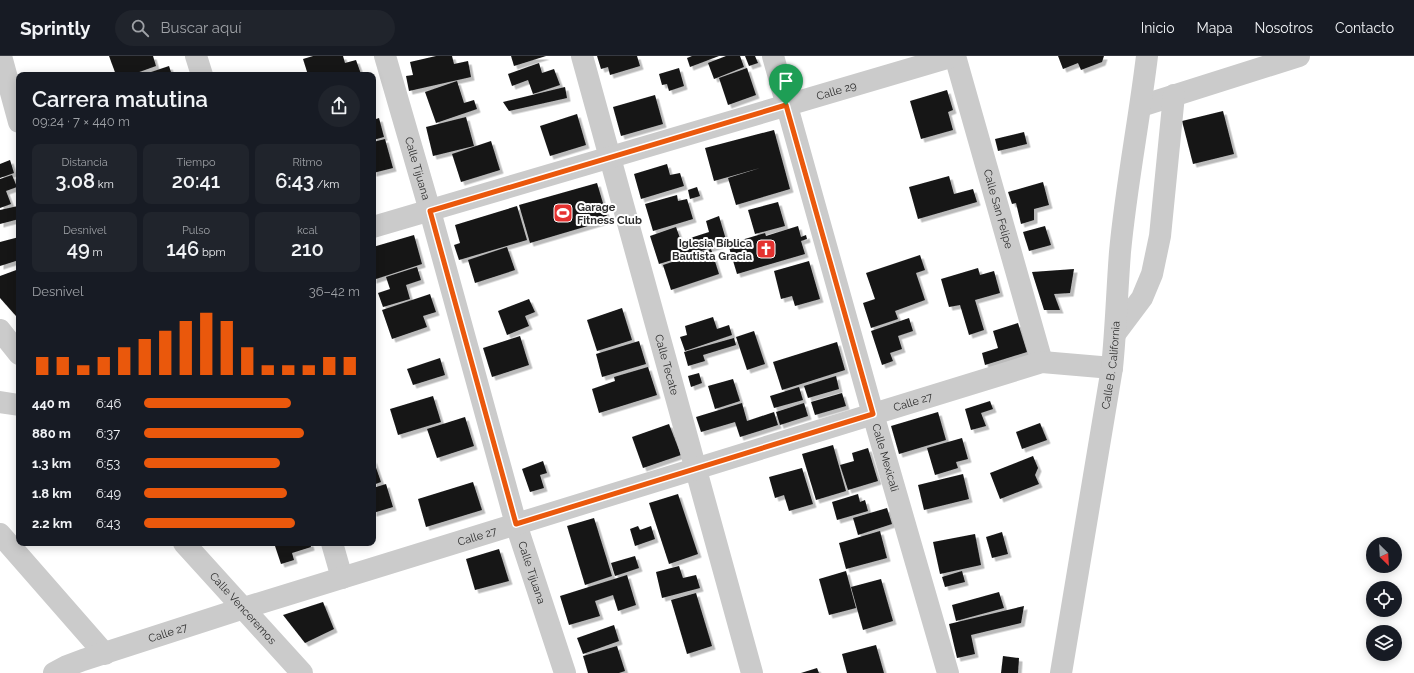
<!DOCTYPE html>
<html lang="es">
<head>
<meta charset="utf-8">
<style>
  :root { --surface:#171b24; --page:#20242c; --text:#f1f3f6; --muted:#9ea1a6; --line:#363941; --accent:#ea580c }
  body { margin:0; font-family:Raleway,sans-serif; background:var(--page); color:var(--text); height:100vh; display:flex; flex-direction:column; font-size:15px; white-space:nowrap }
  * { box-sizing:border-box; margin:0 }
  p { font-size:13px; color:var(--muted) }
  .icon { flex:none; width:22px; height:22px; fill:none; stroke:currentColor; stroke-width:2; stroke-linecap:round; stroke-linejoin:round }
  .map { position:relative; flex:1; overflow:hidden }
  .details { position:absolute; left:16px; top:16px; width:360px; height:474px; display:flex; flex-direction:column; background:var(--surface); border-radius:8px; box-shadow:0 2px 10px #0003 }
  .details>* { flex:none }
  .needle { width:26px; rotate:156deg }
  .fabs { position:absolute; left:1366px; top:481px; display:grid; gap:8px }
  .fabs a { display:grid; place-items:center; width:36px; height:36px; border-radius:50%; background:var(--surface); box-shadow:0 2px 10px #0003; font-size:20px }
  .pin { position:absolute; display:grid; place-items:center; width:34px; height:34px; color:#fff; margin:-41px -17px; border-radius:50% 50% 50% 0; rotate:-45deg; box-shadow:0 0 4px #0007 }
  .pin .icon { rotate:45deg }
  .round { display:grid; place-items:center; flex:none; width:42px; height:42px; border-radius:21px; background:var(--page) }
  .summary { display:flex; align-items:center; justify-content:space-between; height:68px; padding:0 16px }
  h1 { font-size:22px; font-weight:600; line-height:30px }
  .figures { display:grid; grid-template-columns:repeat(3,1fr); gap:6px; height:68px; padding:4px 16px }
  .figures div { display:grid; align-content:center; border-radius:8px; background:var(--page); text-align:center }
  .figures b { font-size:20px; font-weight:600 }
  .figures small { font-size:11px; font-weight:400 }
  .figures p { font-size:11px }
  .chart { height:112px; padding:8px 16px }
  .chart p { display:flex; justify-content:space-between }
  .chart svg { width:100%; height:72px; margin-top:4px; stroke:var(--accent); stroke-width:6 }
  ul { padding:0 16px; list-style:none; font-size:13px }
  li { display:grid; grid-template-columns:64px 48px 1fr; align-items:center; height:30px }
  li i { height:10px; border-radius:5px; background:var(--accent) }
  header { display:flex; align-items:center; gap:24px; box-sizing:border-box; height:56px; padding:0 20px; background:var(--surface); border-bottom:1px solid var(--line) }
  header strong { font-size:19px }
  nav { display:flex; gap:22px; margin-inline-start:auto; font-size:14px }
  .search { width:280px; height:36px; background:var(--page); display:flex; align-items:center; gap:10px; box-sizing:border-box; padding:0 14px; border-radius:22px; color:var(--muted); font-size:15px }
  .map>svg:first-child { display:block }
  .building { fill:#151515; filter:url(#shadow) }
  .lines { fill:none; stroke-linecap:round; stroke-linejoin:round }
  .minor { stroke:#cbcbcb; stroke-width:22 }
  .route-casing { stroke:#fff; stroke-width:8 }
  .route { stroke:#ea580c; stroke-width:5 }
  .labels { text-anchor:middle; dominant-baseline:central; stroke-width:4; stroke-linejoin:round; paint-order:stroke }
  .street-label { font-size:11px; fill:#2e2e2e; stroke:#fff }
  .poi-label { font-size:11px; font-weight:bold; fill:#2e2e2e; stroke:#fff; text-anchor:start }
</style>
</head>
<body>
<header>
<strong>Sprintly</strong>
<div class="search"><svg class="icon" aria-label="search" viewBox="0 0 24 24"><circle cx="10" cy="10" r="6"/><path d="M15 15l6 6"/></svg>Buscar aquí</div>
<nav><a>Inicio</a><a>Mapa</a><a>Nosotros</a><a>Contacto</a></nav>
</header>
<div class="map">
<svg width="1414" height="617" viewBox="0 0 1414 617">
  <defs>
    <filter id="shadow"><feDropShadow dx="3.5" dy="3.5" stdDeviation="0" flood-color="#0004"/></filter>
  </defs>
  <rect width="100%" height="100%" fill="#fff"/>
  <g class="building">
    <path d="M109,0H153L156,10L131,19H116Z"/>
    <path d="M313,0H343L345,7L356,4L361,18L357,19H308L303,3Z"/>
    <path d="M436,0H452L454,8L468,5L471,21L409,35L406,20L413,19L410,6Z"/>
    <path d="M511,0H546L514,10Z"/>
    <path d="M597,0H637L640,10L610,19L608,11L601,13Z"/>
    <path d="M692,0H719L690,11L687,2Z"/>
    <path d="M726,0H740L744,11L714,23L708,7Z"/>
    <path d="M745,0H755L758,7L749,10Z"/>
    <path d="M1058,0H1104L1102,6L1081,14L1078,7L1063,13Z"/>
    <path d="M539,7L542,17L554,13L560,29L533,38L528,24L512,30L508,18Z"/>
    <path d="M169,10L172,19H142Z"/>
    <path d="M679,12L684,30L669,35L667,28L662,29L659,18Z"/>
    <path d="M747,12L756,39L728,49L719,22Z"/>
    <path d="M457,25L464,47L474,44L477,53L436,67L425,36Z"/>
    <path d="M565,31L567,42L509,55L503,46Z"/>
    <path d="M947,34L953,54L948,56L953,74L921,83L910,45Z"/>
    <path d="M655,39L663,68L621,80L613,51Z"/>
    <path d="M1223,55L1234,98L1193,108L1182,65Z"/>
    <path d="M577,58L586,89L550,100L540,70Z"/>
    <path d="M466,61L474,90L433,100L426,71Z"/>
    <path d="M379,62L384,81L373,84V64Z"/>
    <path d="M774,74L790,133L736,149L728,122L760,112L714,125L705,92Z"/>
    <path d="M1024,76L1027,88L998,95L995,83Z"/>
    <path d="M385,83L393,112L373,117V86Z"/>
    <path d="M491,85L500,114L461,126L452,98Z"/>
    <path d="M10,104L14,117L0,122V108Z"/>
    <path d="M667,108L670,119L680,117L684,130L641,143L634,118Z"/>
    <path d="M12,119L17,131L6,135L11,148L0,152V123Z"/>
    <path d="M949,120L954,138L973,133L977,146L918,163L909,131Z"/>
    <path d="M1043,126L1049,149L1034,153V164L1021,168L1016,147L1012,148L1008,136Z"/>
    <path d="M597,127L608,164L530,187L519,149Z"/>
    <path d="M697,131L700,140L690,143L688,134Z"/>
    <path d="M677,139L678,145L687,143L693,163L653,175L645,148Z"/>
    <path d="M778,146L785,170L755,178L748,154Z"/>
    <path d="M18,150L19,163L0,168V154Z"/>
    <path d="M517,150L527,184L459,204L454,189L460,187L455,169Z"/>
    <path d="M719,160L727,187L659,208L650,180L676,171L681,185L709,176L706,165Z"/>
    <path d="M798,170L801,181L806,179L807,183L801,185L805,198L737,218L728,188L765,177L766,180Z"/>
    <path d="M1045,170L1051,189L1029,195L1023,176Z"/>
    <path d="M414,179L422,208L373,224V191Z"/>
    <path d="M19,181V193L16,194L19,204L0,210V186Z"/>
    <path d="M507,191L515,214L475,227L468,204Z"/>
    <path d="M711,193L719,218L671,234L663,209Z"/>
    <path d="M920,199L925,214L916,217L925,244L895,255L898,263L871,272L863,247L875,243L866,217Z"/>
    <path d="M809,205L820,243L795,250L792,240L781,243L774,215Z"/>
    <path d="M417,211L421,224L406,229L410,243L383,251L378,237L390,233L386,221Z"/>
    <path d="M978,212L980,219L994,215L1000,237L975,244L984,274L969,279L960,249L949,251L941,223Z"/>
    <path d="M19,213V259L16,260L0,242V220Z"/>
    <path d="M1074,213L1070,237L1054,238L1060,254H1044L1032,216Z"/>
    <path d="M430,238L436,256L423,260L427,271L392,283L382,254Z"/>
    <path d="M529,243L535,256L525,260L529,270L507,279L498,255Z"/>
    <path d="M622,252L632,284L597,295L587,264Z"/>
    <path d="M713,261L717,273L729,269L732,279L685,295L680,281L687,279L685,270Z"/>
    <path d="M909,262L913,275L898,280L902,293L890,297L893,305L882,309L871,275Z"/>
    <path d="M1018,267L1027,296L985,309L982,297L998,292L993,275Z"/>
    <path d="M754,275L765,308L747,314L736,281Z"/>
    <path d="M520,280L529,309L492,321L483,292Z"/>
    <path d="M734,282L736,289L703,299L705,305L688,310L684,296Z"/>
    <path d="M639,285L646,308L602,321L596,298Z"/>
    <path d="M837,286L845,314L782,334L773,306Z"/>
    <path d="M440,302L445,319L413,329L407,313Z"/>
    <path d="M648,311L657,339L599,357L592,333L615,325L614,321Z"/>
    <path d="M699,317L702,327L691,331L688,320Z"/>
    <path d="M836,320L839,333L808,342L804,330Z"/>
    <path d="M733,323L740,345L715,353L708,330Z"/>
    <path d="M799,331L803,344L774,352L770,340Z"/>
    <path d="M842,337L846,350L815,359L811,346Z"/>
    <path d="M433,340L441,366L398,379L390,353Z"/>
    <path d="M990,345L993,353L981,357L986,370L971,374L965,353Z"/>
    <path d="M742,347L747,365L774,356L778,369L740,381L735,366L701,376L696,361Z"/>
    <path d="M804,347L808,360L780,369L776,356Z"/>
    <path d="M938,356L946,384L899,398L891,370Z"/>
    <path d="M465,361L474,390L437,402L427,373Z"/>
    <path d="M1040,367L1047,384L1022,393L1016,376Z"/>
    <path d="M669,368L681,399L643,412L632,381Z"/>
    <path d="M962,382L968,403L956,406L958,412L935,419L927,392Z"/>
    <path d="M833,389L846,435L816,444L802,398Z"/>
    <path d="M868,392L878,425L848,434L840,409L854,405L852,397Z"/>
    <path d="M1033,400L1038,412L1035,419L1039,428L1000,443L990,417Z"/>
    <path d="M373,403L381,426L373,429Z"/>
    <path d="M543,405L547,417L540,419L544,432L530,436L522,413Z"/>
    <path d="M802,412L813,448L789,455L784,439L775,442L769,421Z"/>
    <path d="M963,418L969,443L924,454L918,429Z"/>
    <path d="M473,426L482,454L426,471L418,443Z"/>
    <path d="M386,428L393,451L373,457V432Z"/>
    <path d="M678,438L698,498L669,508L649,447Z"/>
    <path d="M858,438L860,446L865,444L868,455L837,464L832,446Z"/>
    <path d="M887,452L892,468L858,479L853,462Z"/>
    <path d="M594,462L612,520L585,529L567,470Z"/>
    <path d="M638,470L640,474L651,470L655,483L635,490L630,473Z"/>
    <path d="M880,475L887,502L846,513L839,487Z"/>
    <path d="M1002,476L1008,498L992,502L986,481Z"/>
    <path d="M975,478L981,509L940,518L933,486Z"/>
    <path d="M274,487H310L311,491L292,497L294,504L281,508Z"/>
    <path d="M499,493L509,525L475,534L466,503Z"/>
    <path d="M635,500L639,512L615,520L611,507Z"/>
    <path d="M679,510L683,522L696,519L700,532L662,542L656,516Z"/>
    <path d="M846,515L856,552L829,559L819,523Z"/>
    <path d="M962,515L965,526L945,531L942,521Z"/>
    <path d="M627,519L636,549L618,555L613,539L595,545L600,560L569,569L560,540Z"/>
    <path d="M881,523L893,565L863,574L851,531Z"/>
    <path d="M999,536L1004,552L956,565L952,549Z"/>
    <path d="M696,537L712,590L687,598L671,544Z"/>
    <path d="M323,546L334,573L305,587L283,559Z"/>
    <path d="M1024,550L1021,567L971,579L975,598L957,602L949,568Z"/>
    <path d="M614,569L619,585L583,598L577,582Z"/>
    <path d="M876,589L884,617H847L842,598Z"/>
    <path d="M617,590L625,615L619,617H588L583,600Z"/>
    <path d="M1003,600L1019,602L1018,617H1001Z"/>
    <path d="M817,612L819,617H801Z"/>
  </g>
  <g class="lines">
    <g class="minor">
      <path d="M1,0L19,66"/>
      <path d="M196,0L202,19"/>
      <path id="s1" d="M385,0L430,155L516,468L565,617"/>
      <path id="s2" d="M582,0L752,617"/>
      <path id="s3" d="M773,0L873,358L948,617"/>
      <path id="s4" d="M955,0L1042,306"/>
      <path d="M1141,50L1299,0"/>
      <path id="s5" d="M373,171L954,0"/>
      <path d="M0,274L19,298"/>
      <path d="M1115,278L1142,242L1152,218L1160,180L1174,39"/>
      <path d="M0,346L19,349"/>
      <path d="M0,478L105,598"/>
      <path id="s6" d="M184,487L302,617"/>
      <path d="M332,487L342,522"/>
      <path id="s7" d="M54,617L67,610L83,604L244,552L1042,306L1112,312"/>
      <path id="s8" d="M1061,617L1112,312C1116,273 1117,235 1120,196C1126,131 1139,66 1147,0"/>
    </g>
  </g>
  <g class="lines">
    <defs>
      <path id="route" d="M786,49L873,358L516,468L430,155Z"/>
    </defs>
    <use href="#route" class="route-casing"/>
    <use href="#route" class="route"/>
  </g>
  <defs>
    <symbol id="stadium-square" viewBox="-11 -11 22 22"><rect x="-9" y="-9" width="18" height="18" rx="4" fill="#e53230" stroke="#fff"/><path d="M0-5a6.5 5 0 1 0 0 10a6.5 5 0 1 0 0-10ZM-3.5-1.8h7v3.6h-7Z" fill="#fff"/></symbol>
    <symbol id="church-square" viewBox="-11 -11 22 22"><rect x="-9" y="-9" width="18" height="18" rx="4" fill="#e53230" stroke="#fff"/><path d="M-1.2-6h2.4v3.5h3.3v2.4h-3.3V6h-2.4V-.1h-3.3v-2.4h3.3Z" fill="#fff"/></symbol>
  </defs>
  <g fill-rule="evenodd">
    <use href="#stadium-square" x="552" y="146" width="22" height="22"/>
    <use href="#church-square" x="755" y="182" width="22" height="22"/>
  </g>
  <g class="labels">
    <g class="street-label">
      <text stroke="none"><textPath href="#s5" startOffset="483">Calle 29</textPath></text>
      <text stroke="none"><textPath href="#s1" startOffset="117">Calle Tijuana</textPath></text>
      <text stroke="none"><textPath href="#s4" startOffset="159">Calle San Felipe</textPath></text>
      <text stroke="none"><textPath href="#s2" startOffset="320">Calle Tecate</textPath></text>
      <text stroke="none"><textPath href="#s8" startOffset="312">Calle B. California</textPath></text>
      <text stroke="none"><textPath href="#s7" startOffset="901">Calle 27</textPath></text>
      <text stroke="none"><textPath href="#s3" startOffset="417">Calle Mexicali</textPath></text>
      <text stroke="none"><textPath href="#s7" startOffset="445">Calle 27</textPath></text>
      <text stroke="none"><textPath href="#s1" startOffset="537">Calle Tijuana</textPath></text>
      <text stroke="none"><textPath href="#s6" startOffset="88">Calle Venceremos</textPath></text>
      <text stroke="none"><textPath href="#s7" startOffset="121">Calle 27</textPath></text>
    </g>
    <g class="poi-label">
      <text x="577" y="151">Garage<tspan x="577" dy="13">Fitness Club</tspan></text>
      <text x="752" y="187" text-anchor="end">Iglesia Bíblica<tspan x="752" dy="13">Bautista Gracia</tspan></text>
    </g>
  </g>
</svg>
<div class="fabs">
<a><svg class="needle" viewBox="-14 -14 28 28"><path d="M0-13l5 13h-10z" fill="#e53935"/><path d="M0 13l5-13h-10z" fill="#9ea1a6"/></svg></a>
<a><svg class="icon" aria-label="locate" viewBox="0 0 24 24"><circle cx="12" cy="12" r="6"/><path d="M12 2v4M12 18v4M2 12h4M18 12h4"/></svg></a>
<a><svg class="icon" aria-label="layers" viewBox="0 0 24 24"><path d="M12 4l9 5-9 5-9-5zM3 14l9 5 9-5"/></svg></a>
</div>
<div class="pin" style="left:786px;top:49px;background:#1e9e55"><svg class="icon" aria-label="arrive" viewBox="0 0 24 24"><path d="M6 21V4h12l-3 4 3 4H6"/></svg></div>
<section class="details">
<div class="summary"><div><h1>Carrera matutina</h1><p>09:24 · 7 × 440 m</p></div><a class="round"><svg class="icon" aria-label="share" viewBox="0 0 24 24"><path d="M12 15V3M7 8l5-5 5 5M5 13v7h14v-7"/></svg></a></div>
<div class="figures">
<div><p>Distancia</p><b>3.08<small> km</small></b></div>
<div><p>Tiempo</p><b>20:41</b></div>
<div><p>Ritmo</p><b>6:43<small> /km</small></b></div>
</div>
<div class="figures">
<div><p>Desnivel</p><b>49<small> m</small></b></div>
<div><p>Pulso</p><b>146<small> bpm</small></b></div>
<div><p>kcal</p><b>210</b></div>
</div>
<div class="chart"><p><span>Desnivel</span>36–42 m</p>
<svg viewBox="0 0 160 44" preserveAspectRatio="none"><path d="M5 44V33M15 44V33M25 44V38M35 44V33M45 44V27M55 44V22M65 44V17M75 44V11M85 44V6M95 44V11M105 44V27M115 44V38M125 44V38M135 44V38M145 44V33M155 44V33"/></svg>
</div>
<ul>
<li><b>440 m</b>6:46<i style="width:68%"></i></li>
<li><b>880 m</b>6:37<i style="width:74%"></i></li>
<li><b>1.3 km</b>6:53<i style="width:63%"></i></li>
<li><b>1.8 km</b>6:49<i style="width:66%"></i></li>
<li><b>2.2 km</b>6:43<i style="width:70%"></i></li>
</ul>
</section>
</div>
</body>
</html>
